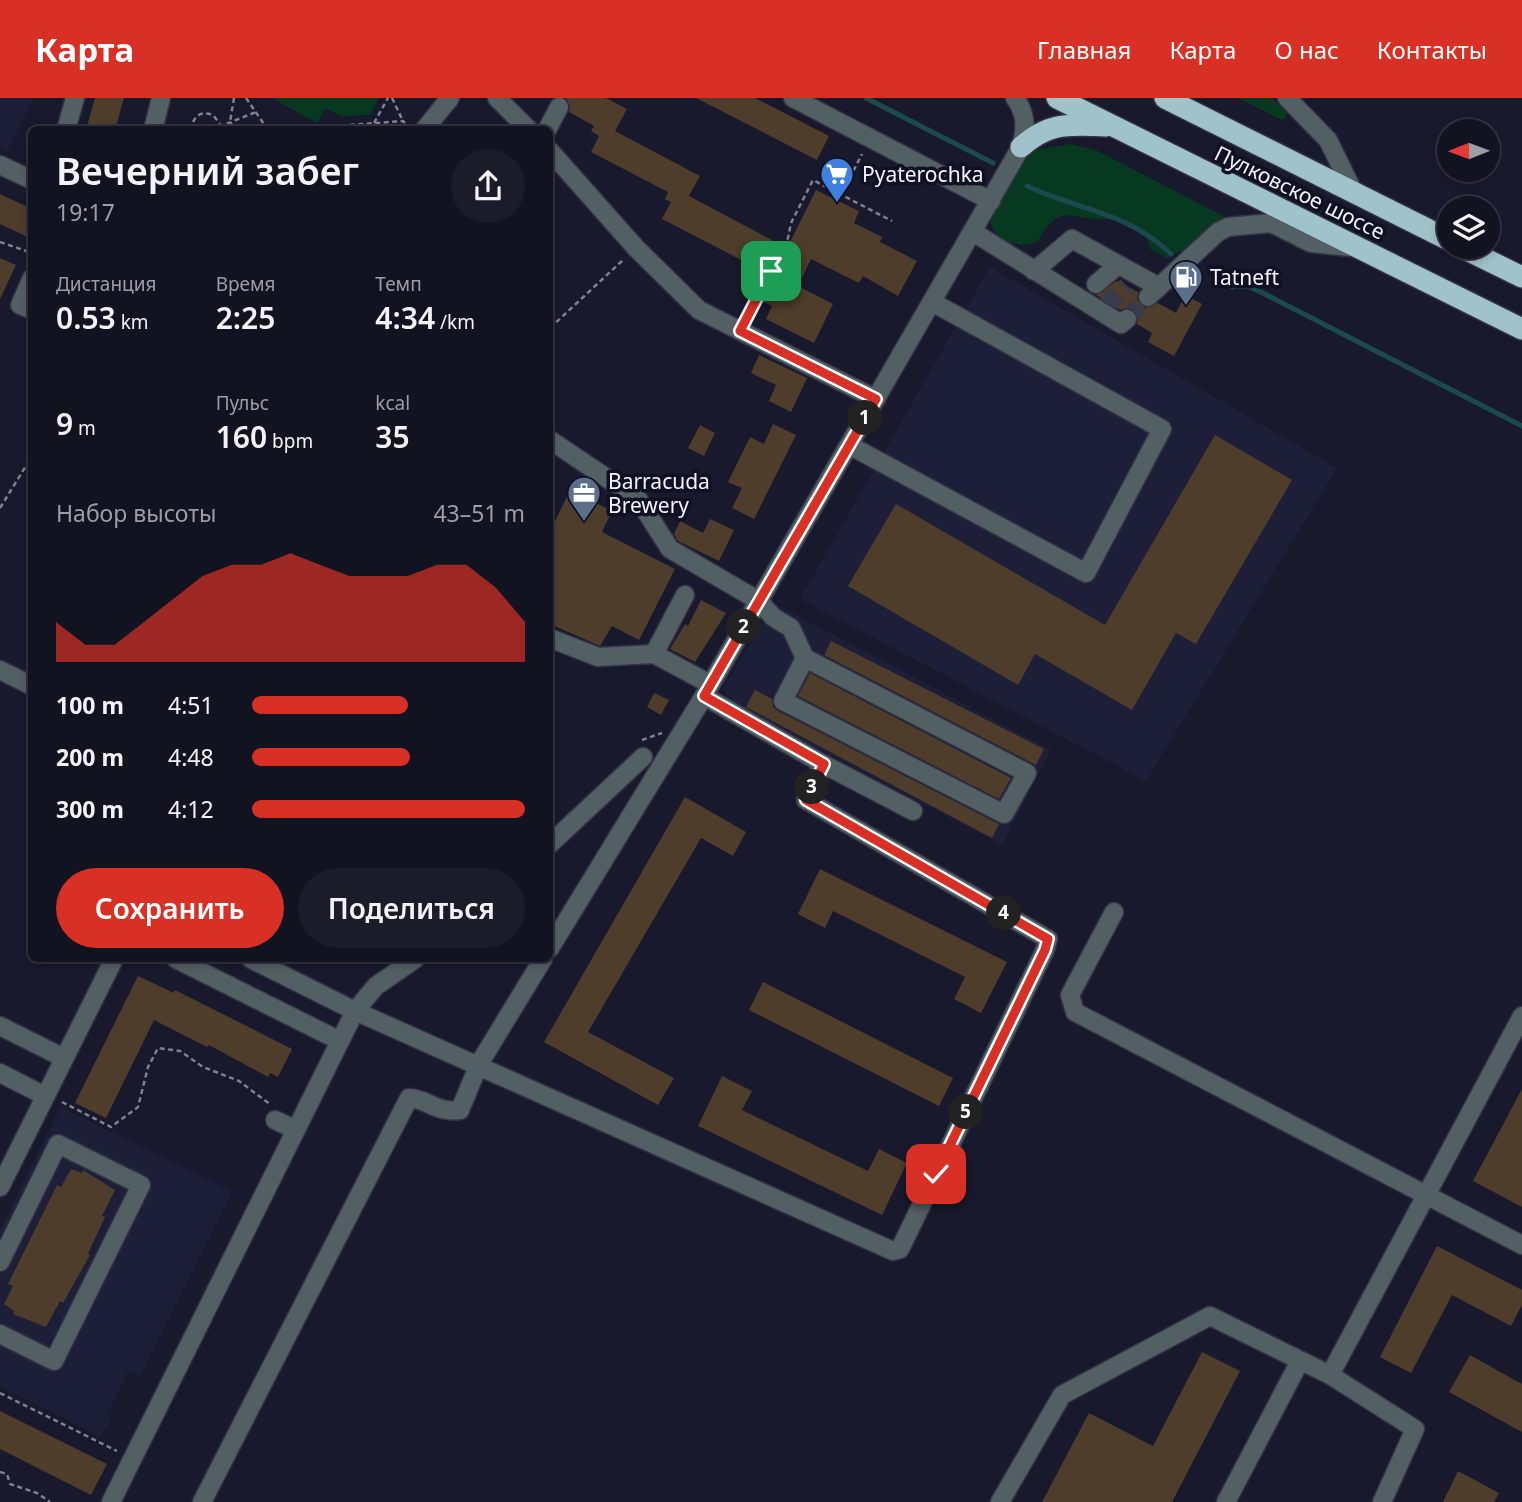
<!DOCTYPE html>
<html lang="ru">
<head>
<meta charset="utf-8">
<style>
  :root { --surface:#121321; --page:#1b1c2a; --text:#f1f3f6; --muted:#9c9ea5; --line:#31323f; --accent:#d93025 }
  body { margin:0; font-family:"Noto Sans",sans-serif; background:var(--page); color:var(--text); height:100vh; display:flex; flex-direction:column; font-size:26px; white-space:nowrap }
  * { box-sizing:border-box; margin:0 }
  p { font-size:23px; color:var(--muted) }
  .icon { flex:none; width:38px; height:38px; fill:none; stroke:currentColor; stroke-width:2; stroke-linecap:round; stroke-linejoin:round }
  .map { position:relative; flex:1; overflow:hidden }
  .details { position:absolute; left:28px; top:28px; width:525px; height:836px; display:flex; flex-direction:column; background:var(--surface); border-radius:10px; box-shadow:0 4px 10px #0003,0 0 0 2px var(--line) }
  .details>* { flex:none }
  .needle { width:46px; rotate:269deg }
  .buttons { position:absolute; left:1437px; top:21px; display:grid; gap:14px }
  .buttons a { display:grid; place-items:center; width:63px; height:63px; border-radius:50%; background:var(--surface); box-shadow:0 4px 10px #0003,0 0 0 2px var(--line); font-size:35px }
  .pin { position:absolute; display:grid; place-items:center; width:60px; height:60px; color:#fff; margin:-30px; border-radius:14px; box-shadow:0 4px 10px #0006 }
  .km { position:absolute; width:35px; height:35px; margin:-18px; border-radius:50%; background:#222; color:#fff; font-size:19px; line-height:35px; text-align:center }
  .round { display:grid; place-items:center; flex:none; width:74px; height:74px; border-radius:37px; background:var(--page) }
  .overview { display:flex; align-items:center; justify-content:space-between; height:119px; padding:0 28px }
  h1 { font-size:38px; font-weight:600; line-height:52px }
  .metrics { display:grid; grid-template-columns:repeat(3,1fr); gap:10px; height:119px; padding:7px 28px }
  .metrics div { display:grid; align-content:center }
  .metrics b { font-size:30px; font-weight:600 }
  .metrics small { font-size:19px; font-weight:400 }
  .metrics p { font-size:19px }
  .chart { height:196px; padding:14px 28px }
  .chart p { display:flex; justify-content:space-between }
  .chart svg { width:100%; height:126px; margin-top:7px; fill:var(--accent); opacity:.7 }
  .action { display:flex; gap:14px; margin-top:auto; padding:14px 28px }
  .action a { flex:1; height:80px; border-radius:42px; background:var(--accent); color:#fff; font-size:28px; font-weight:600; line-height:80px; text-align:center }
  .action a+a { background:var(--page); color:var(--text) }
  ul { padding:0 28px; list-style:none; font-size:23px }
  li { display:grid; grid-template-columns:112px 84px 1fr; align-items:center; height:52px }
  li i { height:18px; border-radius:9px; background:var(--accent) }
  header { display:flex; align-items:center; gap:42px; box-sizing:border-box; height:98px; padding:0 35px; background:var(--accent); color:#fff }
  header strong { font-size:33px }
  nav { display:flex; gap:38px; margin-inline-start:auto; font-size:24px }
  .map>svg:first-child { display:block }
  .built { fill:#1d1f38 }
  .green { fill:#063920 }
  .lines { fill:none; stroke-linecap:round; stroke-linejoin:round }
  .stream { stroke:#1b4a4e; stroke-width:5 }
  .building { fill:#4e3d2b }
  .minor-tunnel { stroke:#393a4b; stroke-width:18; stroke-dasharray:18 9; stroke-linecap:butt }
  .minor-casing { stroke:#323345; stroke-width:21 }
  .highway-casing { stroke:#323345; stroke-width:24 }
  .path { stroke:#80818f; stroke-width:2.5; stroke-dasharray:5 3.5; stroke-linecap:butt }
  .minor { stroke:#536063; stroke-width:18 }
  .highway { stroke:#a0c2ca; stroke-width:21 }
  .route-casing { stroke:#fff; stroke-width:14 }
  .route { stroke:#d93025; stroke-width:9 }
  .labels { text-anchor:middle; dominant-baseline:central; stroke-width:7; stroke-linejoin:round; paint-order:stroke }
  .poi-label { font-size:21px; fill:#f3f4fd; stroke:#0f1022; text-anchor:start }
  .street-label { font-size:21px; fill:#f3f4fd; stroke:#0f1022 }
</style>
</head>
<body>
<header>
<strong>Карта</strong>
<nav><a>Главная</a><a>Карта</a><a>О нас</a><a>Контакты</a></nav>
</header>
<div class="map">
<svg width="1522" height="1404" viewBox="0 0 1522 1404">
  <rect width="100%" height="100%" fill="#18192c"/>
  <g class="built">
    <path d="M0,0H34L7,54L0,50Z"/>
    <path d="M990,169L1337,370L1146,683L800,501Z"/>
    <path d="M774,505L1051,652L1002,747L744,612L722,592Z"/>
    <path d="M61,1009L232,1094L140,1278L128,1273L108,1314L113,1317L101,1339L0,1288V1132Z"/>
  </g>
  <g class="green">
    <path d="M272,0H379L370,17L341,18L325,10L317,25Z"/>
    <path d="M1238,0H1272L1286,14V20L1282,22Z"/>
    <path d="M1070,46L1096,52L1225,119L1199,144L1167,160L1150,151L1145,135L1115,119C1082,131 1062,95 1038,144L1021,147L1000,141L991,127V115L1028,57L1035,52Z"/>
  </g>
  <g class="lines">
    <g class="stream">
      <path d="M866,0L993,65"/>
      <path d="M1027,88C1078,112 1130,115 1171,156"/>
      <path d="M1215,179L1231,189L1247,188L1261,194L1522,328"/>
    </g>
  </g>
  <g class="building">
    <path d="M95,0H124L115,32H86Z"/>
    <path d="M566,0H606L627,11L615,33L700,78L689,98L787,150L816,92L859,113L854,125L882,139L880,144L917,163L898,198L863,178L859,185L811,161L798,188L833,206L814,245L766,221L772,208L762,203L774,179L662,121L671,104L665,101L668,94L591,54L599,38L591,33L594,28L569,14L570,8Z"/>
    <path d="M696,0H755L829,38L817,62Z"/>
    <path d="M0,96L32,111V141L0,126Z"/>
    <path d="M0,160L16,167L0,201Z"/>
    <path d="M1117,183L1138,194L1137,202L1145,210L1158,205L1176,215L1185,197L1202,206L1174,258L1148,244L1152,235L1137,226L1138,220L1135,213L1126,210L1120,212L1096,197Z"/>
    <path d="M759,257L807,280L791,314L769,303L776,287L751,275Z"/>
    <path d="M773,326L796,337L754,421L732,410L742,390L728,384L750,339L764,346Z"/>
    <path d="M700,327L715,335L704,358L688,350Z"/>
    <path d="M1215,337L1292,382L1196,546L1176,535L1132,612L1035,556L1018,587L848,488L896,406L1105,527Z"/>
    <path d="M570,392L612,413L602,434L675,471L639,542L612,528L600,548L550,526V434Z"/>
    <path d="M710,421L734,432L719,463L678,443L674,436L680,423L703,435Z"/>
    <path d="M701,502L726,515L695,564L670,551L685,526L688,528Z"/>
    <path d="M831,543L1044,651L1036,667L824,557Z"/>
    <path d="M810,575L1011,680L999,701L798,598Z"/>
    <path d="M755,592L772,601L773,609L778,613L999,726L992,740L746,609Z"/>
    <path d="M654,595L669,602L661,617L647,609Z"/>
    <path d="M685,699L746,734L733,758L701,740L588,934L674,980L658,1007L544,944Z"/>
    <path d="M820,771L1007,864L981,915L954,901L965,879L833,813L825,830L798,816Z"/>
    <path d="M138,878L174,895L175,892L292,951L278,979L270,975L268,979L209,947L207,949L154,922L106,1020L75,1005Z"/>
    <path d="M763,884L953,980L939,1008L749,912Z"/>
    <path d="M722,978L752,993L742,1012L868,1073L879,1051L907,1065L882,1117L698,1028Z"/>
    <path d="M1522,991V1109L1473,1083Z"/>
    <path d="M71,1071L82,1075L83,1072L115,1092L102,1118L105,1119L92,1147L88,1156L90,1157L63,1205L60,1203L46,1229L13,1216L14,1213L4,1206L13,1188L8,1186L57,1087L61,1089Z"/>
    <path d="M1437,1148L1522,1192V1207L1511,1228L1452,1197L1411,1275L1380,1259Z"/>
    <path d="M1202,1254L1240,1273L1172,1404H1042L1089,1315L1153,1348Z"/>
    <path d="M1470,1257L1522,1286V1334L1449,1294Z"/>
    <path d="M0,1313L107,1366L91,1397L0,1351Z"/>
    <path d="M1458,1373L1499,1395L1494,1404H1443Z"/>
  </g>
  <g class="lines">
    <g class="minor-tunnel">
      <path d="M1105,209L1127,188"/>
      <path d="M1127,221L1148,199"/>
    </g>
    <defs>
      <g id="minor">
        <path d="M497,0L529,32"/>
        <path d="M793,0L991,103"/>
        <path d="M1287,0L1328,42L1354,95"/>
        <path d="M66,32L75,0"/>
        <path d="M153,32L161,0"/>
        <path d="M424,32L450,0"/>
        <path d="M547,32L559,9"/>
        <path d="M550,53L636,150L699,212L876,301"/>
        <path d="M0,67L32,82"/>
        <path d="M973,134L1121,226L1127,221"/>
        <path d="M1034,173L1072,141L1159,189"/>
        <path d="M32,180L20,207L32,212"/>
        <path d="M1096,186L1118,167"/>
        <path d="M1148,199L1218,134L1228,129L1271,125L1311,145L1350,149"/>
        <path d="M550,342L638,401L670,451L759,503L773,519L791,530L805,560L1027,675L1004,716L783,603L805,560"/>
        <path d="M849,347L1086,475L1162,331L932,204"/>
        <path d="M552,541L598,559L654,556L710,586"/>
        <path d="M654,556L685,497"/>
        <path d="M0,572L32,588"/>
        <path d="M704,598L823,666L913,713"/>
        <path d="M550,746L643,659"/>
        <path d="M1114,814L1070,897L1075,914L1522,1147"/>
        <path d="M550,850L704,598L1021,49C1026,30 1027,17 1015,0"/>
        <path d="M176,861L340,943"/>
        <path d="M251,861L355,913L893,1153L900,1151L1045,852L1048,841L806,702L823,666"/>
        <path d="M0,928L64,960"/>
        <path d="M0,975L45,998"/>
        <path d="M275,1022L296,1032"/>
        <path d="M0,1089L114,861"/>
        <path d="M0,1164L58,1046L141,1087L54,1263L0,1236"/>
        <path d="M111,1404L355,913L376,888L415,861"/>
        <path d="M202,1404L409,1000C431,1002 435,1015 460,1012L479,966L543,861"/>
        <path d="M1000,1404L1062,1297L1210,1218L1330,1277"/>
        <path d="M1226,1404L1300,1263"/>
        <path d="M1382,1404L1415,1331L1330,1277L1522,918"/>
      </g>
      <g id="highway">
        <path d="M1057,0L1522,231"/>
        <path d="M1165,0L1449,142"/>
        <path d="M1021,49C1050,23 1069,27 1106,28"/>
        <path d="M1461,149L1522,179"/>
      </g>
    </defs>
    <use href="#minor" class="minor-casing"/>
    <use href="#highway" class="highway-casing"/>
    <g class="path">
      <path d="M234,0L230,24L235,32"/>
      <path d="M246,0L268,32"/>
      <path d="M392,0L403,23"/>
      <path d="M374,25L388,0"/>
      <path d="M190,32C194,19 199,12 213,17L220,26"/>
      <path d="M211,32L256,14"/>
      <path d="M282,32L403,23L407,27"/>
      <path d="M27,60L32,50"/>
      <path d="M838,103L862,56"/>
      <path d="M0,144L32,155"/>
      <path d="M748,217L788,140L791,125L813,82L892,123"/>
      <path d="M550,230L623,162"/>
      <path d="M0,410L32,358"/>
      <path d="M642,642L662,635"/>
      <path d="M62,1004L111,1029L138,1009L148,969L158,950L180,953L203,969L239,983L271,1007"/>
      <path d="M0,1295L117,1353"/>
      <path d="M0,1374L7,1376L10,1386L37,1395L50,1404"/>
    </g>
    <use href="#minor" class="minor"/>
    <use href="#highway" class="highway"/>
  </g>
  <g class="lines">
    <defs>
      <path id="route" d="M771,173L740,233L876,301L704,598L824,666L806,702L1048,841L1045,852L936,1076"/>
    </defs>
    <use href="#route" class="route-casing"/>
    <use href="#route" class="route"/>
  </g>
  <defs>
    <symbol id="supermarket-pin" viewBox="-11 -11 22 30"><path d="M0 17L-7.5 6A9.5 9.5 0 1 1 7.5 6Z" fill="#3f7fe0" stroke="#0f1022"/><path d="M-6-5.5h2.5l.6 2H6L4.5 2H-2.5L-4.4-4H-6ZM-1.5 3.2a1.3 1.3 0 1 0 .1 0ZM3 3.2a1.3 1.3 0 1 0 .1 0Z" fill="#fff"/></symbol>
    <symbol id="fuel-pin" viewBox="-11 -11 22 30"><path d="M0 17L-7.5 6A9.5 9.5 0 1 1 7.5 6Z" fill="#5c6f8a" stroke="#0f1022"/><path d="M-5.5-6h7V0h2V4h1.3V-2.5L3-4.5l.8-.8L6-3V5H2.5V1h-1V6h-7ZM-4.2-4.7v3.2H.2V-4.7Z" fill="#fff"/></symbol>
    <symbol id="office-pin" viewBox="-11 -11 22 30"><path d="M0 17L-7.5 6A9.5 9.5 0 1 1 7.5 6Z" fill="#5c6f8a" stroke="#0f1022"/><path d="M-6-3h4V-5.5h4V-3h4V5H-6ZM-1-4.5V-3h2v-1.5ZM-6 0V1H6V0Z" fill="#fff"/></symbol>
  </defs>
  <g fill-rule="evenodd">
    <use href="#supermarket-pin" x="818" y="57" width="38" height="52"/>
    <use href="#fuel-pin" x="1167" y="160" width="38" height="52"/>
    <use href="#office-pin" x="565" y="376" width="38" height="52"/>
  </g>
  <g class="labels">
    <g class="poi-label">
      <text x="862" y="76">Pyaterochka</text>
      <text x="1210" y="179">Tatneft</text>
      <text x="608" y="383">Barracuda<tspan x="608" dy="24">Brewery</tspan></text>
    </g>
    <g class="street-label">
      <text transform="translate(1300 94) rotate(26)">Пулковское шоссе</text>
    </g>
  </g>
</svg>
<div class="buttons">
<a><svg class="needle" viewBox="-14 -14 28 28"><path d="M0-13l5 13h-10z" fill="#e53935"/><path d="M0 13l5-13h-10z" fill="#9c9ea5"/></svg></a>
<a><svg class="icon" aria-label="layers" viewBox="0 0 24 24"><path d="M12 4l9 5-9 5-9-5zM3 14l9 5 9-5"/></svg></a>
</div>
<div class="pin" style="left:771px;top:173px;background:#1e9e55"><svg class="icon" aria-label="arrive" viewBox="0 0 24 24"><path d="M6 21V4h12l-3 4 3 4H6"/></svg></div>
<div class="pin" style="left:936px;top:1076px;background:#d93025"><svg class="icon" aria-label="check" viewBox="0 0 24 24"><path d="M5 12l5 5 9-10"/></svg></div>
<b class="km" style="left:865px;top:320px">1</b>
<b class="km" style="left:744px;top:529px">2</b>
<b class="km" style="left:812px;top:689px">3</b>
<b class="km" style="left:1004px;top:815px">4</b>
<b class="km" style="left:966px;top:1014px">5</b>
<section class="details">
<div class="overview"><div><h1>Вечерний забег</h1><p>19:17</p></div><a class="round"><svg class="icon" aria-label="share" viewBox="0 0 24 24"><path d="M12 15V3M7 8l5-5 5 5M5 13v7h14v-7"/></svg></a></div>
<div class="metrics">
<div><p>Дистанция</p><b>0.53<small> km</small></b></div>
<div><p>Время</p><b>2:25</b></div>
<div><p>Темп</p><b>4:34<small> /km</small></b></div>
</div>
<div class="metrics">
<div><b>9<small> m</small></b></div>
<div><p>Пульс</p><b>160<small> bpm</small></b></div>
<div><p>kcal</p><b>35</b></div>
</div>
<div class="chart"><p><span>Набор высоты</span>43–51 m</p>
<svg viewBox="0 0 160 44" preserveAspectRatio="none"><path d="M0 44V30L10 38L20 38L30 30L40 22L50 14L60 10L70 10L80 6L90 10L100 14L110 14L120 14L130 10L140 10L150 18L160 30V44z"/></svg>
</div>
<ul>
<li><b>100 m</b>4:51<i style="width:57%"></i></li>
<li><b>200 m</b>4:48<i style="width:58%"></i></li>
<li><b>300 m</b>4:12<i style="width:100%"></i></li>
</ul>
<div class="action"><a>Сохранить</a><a>Поделиться</a></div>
</section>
</div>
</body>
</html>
